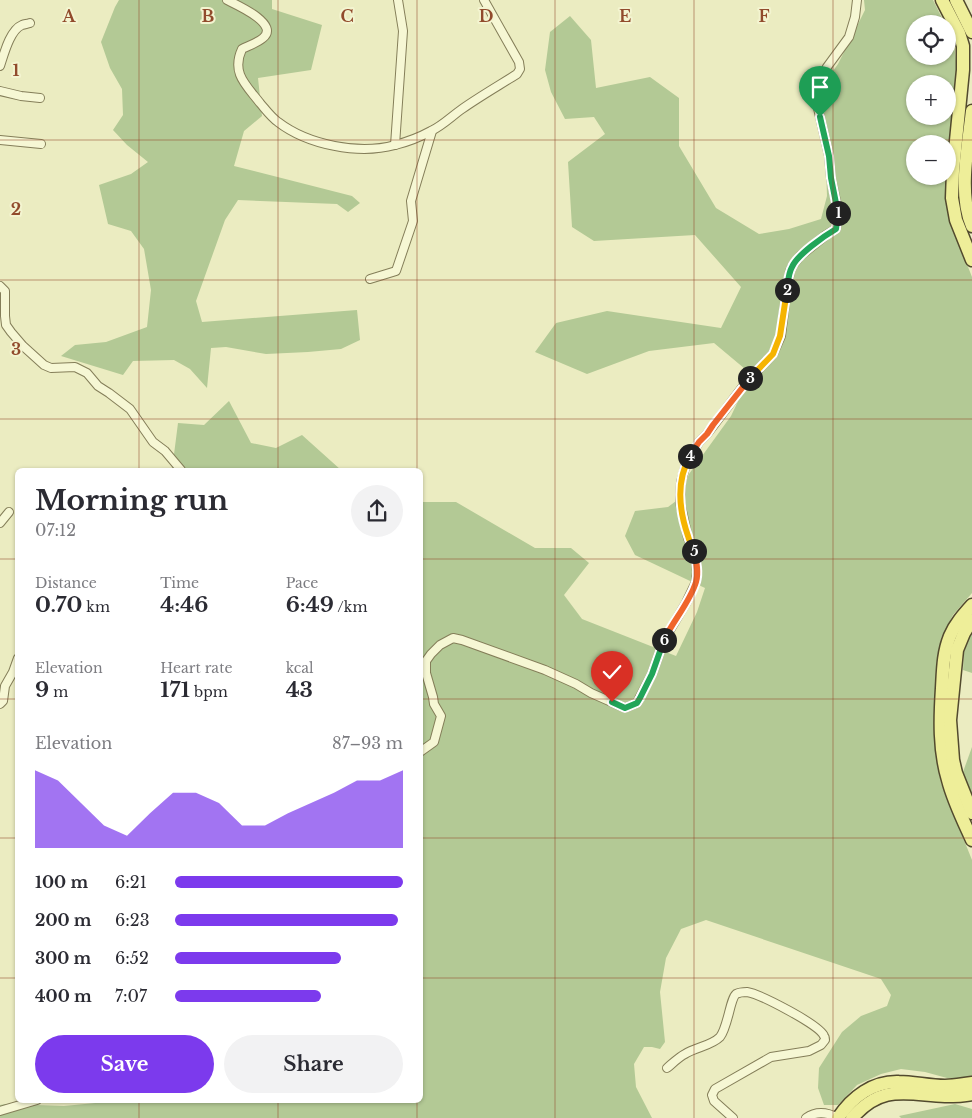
<!DOCTYPE html>
<html lang="en">
<head>
<meta charset="utf-8">
<style>
  :root { --surface:#fff; --page:#f2f2f3; --text:#2b2b33; --muted:#7c7c81; --accent:#7c3aed }
  body { margin:0; font-family:"Libre Baskerville",serif; background:var(--page); color:var(--text); height:100vh; display:flex; flex-direction:column; font-size:19px; white-space:nowrap }
  * { box-sizing:border-box; margin:0 }
  p { font-size:16px; color:var(--muted) }
  .icon { flex:none; width:28px; height:28px; fill:none; stroke:currentColor; stroke-width:2; stroke-linecap:round; stroke-linejoin:round }
  .map { position:relative; flex:1; overflow:hidden }
  .details { position:absolute; left:15px; top:468px; width:408px; height:635px; display:flex; flex-direction:column; background:var(--surface); border-radius:8px; box-shadow:0 1px 4px #0004 }
  .details>* { flex:none }
  .buttons { position:absolute; left:906px; top:15px; display:grid; gap:10px }
  .buttons a { display:grid; place-items:center; width:50px; height:50px; border-radius:50%; background:var(--surface); box-shadow:0 1px 4px #0004; font-size:25px }
  .pin { position:absolute; display:grid; place-items:center; width:42px; height:42px; color:#fff; margin:-51px -21px; border-radius:50% 50% 50% 0; rotate:-45deg; box-shadow:0 0 5px #0007 }
  .pin .icon { rotate:45deg }
  .km { position:absolute; width:25px; height:25px; margin:-12px; border-radius:50%; background:#222; color:#fff; font-size:14px; line-height:25px; text-align:center }
  .round { display:grid; place-items:center; flex:none; width:52px; height:52px; border-radius:26px; background:var(--page) }
  .overview { display:flex; align-items:center; justify-content:space-between; height:85px; padding:0 20px }
  h1 { font-size:28px; font-weight:700; line-height:38px }
  .metrics { display:grid; grid-template-columns:repeat(3,1fr); gap:8px; height:85px; padding:5px 20px }
  .metrics div { display:grid; align-content:center }
  .metrics b { font-size:21px; font-weight:700 }
  .metrics small { font-size:14px; font-weight:400 }
  .metrics p { font-size:14px }
  .chart { height:140px; padding:10px 20px }
  .chart p { display:flex; justify-content:space-between }
  .chart svg { width:100%; height:90px; margin-top:5px; fill:var(--accent); opacity:.7 }
  .cta { display:flex; gap:10px; margin-top:auto; padding:10px 20px }
  .cta a { flex:1; height:58px; border-radius:30px; background:var(--accent); color:#fff; font-size:20px; font-weight:700; line-height:58px; text-align:center }
  .cta a+a { background:var(--page); color:var(--text) }
  ul { padding:0 20px; list-style:none; font-size:16px }
  li { display:grid; grid-template-columns:80px 60px 1fr; align-items:center; height:38px }
  li i { height:12px; border-radius:6px; background:var(--accent) }
  .map>svg:first-child { display:block }
  .green { fill:#b3c995; fill-rule:evenodd }
  .lines { fill:none; stroke-linecap:round; stroke-linejoin:round }
  .street-casing { stroke:#847e59; stroke-width:10 }
  .primary-casing { stroke:#524a2e; stroke-width:15 }
  .street { stroke:#f6f7d4; stroke-width:8 }
  .primary { stroke:#ee9; stroke-width:12 }
  .split-1-casing { stroke:#fff; stroke-width:10 }
  .split-2-casing { stroke:#fff; stroke-width:10 }
  .split-3-casing { stroke:#fff; stroke-width:10 }
  .split-4-casing { stroke:#fff; stroke-width:10 }
  .split-5-casing { stroke:#fff; stroke-width:10 }
  .split-6-casing { stroke:#fff; stroke-width:10 }
  .split-7-casing { stroke:#fff; stroke-width:10 }
  .split-1 { stroke:#22a559; stroke-width:6 }
  .split-2 { stroke:#22a559; stroke-width:6 }
  .split-3 { stroke:#f5b400; stroke-width:6 }
  .split-4 { stroke:#f0652b; stroke-width:6 }
  .split-5 { stroke:#f5b400; stroke-width:6 }
  .split-6 { stroke:#f0652b; stroke-width:6 }
  .split-7 { stroke:#22a559; stroke-width:6 }
  .grid { fill:none; stroke:#914b2c; stroke-width:1; stroke-opacity:0.55 }
  .grid-label { font-size:16px; text-anchor:middle; font-weight:bold; fill:#914b2c; stroke:#f3f4d0; stroke-width:4; stroke-linejoin:round; paint-order:stroke }
</style>
</head>
<body>
<div class="map">
<svg width="972" height="1118" viewBox="0 0 972 1118">
  <rect width="100%" height="100%" fill="#ebecc1"/>
  <g class="green">
    <path d="M119,0H272V9L322,25L311,70L258,78L262,116L244,131L234,166L352,196L360,203L348,212L337,204L238,200L225,220L196,301L202,322L357,310L360,340L341,349L308,352L266,354L226,347L211,348L207,388L190,369L174,360L133,361L123,375L61,356L75,345L106,342L147,327L151,290L144,249L131,231L108,224L99,185L131,174L148,162L127,145L113,130L123,115L122,89L110,68L101,42L115,7Z"/>
    <path d="M864,0H933L945,24H915V56H948V29C965,63 952,115 948,151V144H915V176H945V196L950,221L972,277V593L953,615L941,638L936,666L935,727L936,757L941,783L972,860V1077L966,1078H947L925,1072L901,1069L881,1074L857,1085L838,1105H824L818,1088L819,1068L842,1032L861,1016L887,1006L891,995L881,979L706,920L681,929L666,958L660,992L665,1042L660,1049L652,1047H644L634,1064L636,1087L652,1118H0V1105L5,1104L64,1106L116,1101L117,1100H420V502H456L535,548H571L589,563L564,595L582,619L676,656L697,612L705,588L635,555L625,536L635,511L668,507L680,498L689,474L731,416L751,374L714,343L649,351L587,374L535,352L556,323L607,311L721,328L741,287L695,235L594,241L572,227L568,162L605,134L594,117L565,119L551,92L545,70L550,32L570,16L591,40L596,88L650,77L679,98V146L716,208L759,234L789,229L821,219L827,196L824,99L828,78L838,64L865,10ZM915,84H948V116H915Z"/>
    <path d="M229,401L251,443L276,448L302,435L341,470H172L178,423L204,425Z"/>
    <path d="M972,631V673L963,670L964,651Z"/>
    <path d="M972,747V798L963,772Z"/>
    <path d="M955,1104L972,1109V1118H901L899,1116Z"/>
  </g>
  <g class="lines">
    <defs>
      <g id="street">
        <path d="M227,0C237,5 280,24 263,38C257,43 248,46 242,49C231,73 246,85 260,103C266,110 271,117 278,122C308,145 359,155 395,145C407,142 420,137 431,131C442,126 452,116 462,109C479,97 498,86 517,74L520,69L519,62L484,0"/>
        <path d="M0,66C4,54 10,30 22,25C25,24 27,24 30,23"/>
        <path d="M0,91L21,96L40,98"/>
        <path d="M0,140L41,144"/>
        <path d="M395,145L403,31L398,0"/>
        <path d="M370,279L396,271L413,221L411,201L432,131"/>
        <path d="M0,286L5,291V316L6,325L11,332L23,346L44,365L51,368L75,367L87,373L98,386L109,393L130,409L153,442L165,451L181,470"/>
        <path d="M0,523L9,512"/>
        <path d="M0,704L3,701L5,686L13,672L18,658"/>
        <path d="M420,752L434,742L441,716L434,704L433,697L426,673V661L431,654L440,645L453,638L462,640L545,670L576,684L591,693L625,708L637,703L640,697L652,674L664,640L686,603L696,582L697,572L696,559L692,545L688,538L680,502L681,482L686,464L699,442L707,434L744,385L773,354L781,336L786,295L790,271L793,265L800,256L826,235L836,229L838,216L836,201L831,178L829,156L817,104L818,86L827,67L849,37L855,17L857,0"/>
        <path d="M667,1068C673,1063 679,1057 685,1054C696,1047 711,1046 720,1037C728,1027 730,999 736,994C740,992 744,992 747,992C760,994 820,1025 824,1036C825,1037 825,1038 825,1040L821,1045L809,1051L771,1057L715,1089L712,1095L714,1101L733,1118"/>
        <path d="M0,1111L37,1100"/>
        <path d="M806,1118C816,1111 827,1112 838,1118"/>
      </g>
      <g id="primary">
        <path d="M942,0L959,33L963,46V70L953,171L952,198L956,220L972,260"/>
        <path d="M956,0L972,32"/>
        <path d="M972,111C968,147 958,193 972,226"/>
        <path d="M972,605C963,615 955,624 950,636C943,653 943,671 942,688C940,719 939,750 948,780C953,800 963,820 972,840"/>
        <path d="M972,620L964,633L957,650L950,720L953,760L956,773L972,813"/>
        <path d="M838,1118C852,1097 873,1081 899,1082C914,1082 929,1086 945,1086C954,1086 963,1084 972,1083"/>
        <path d="M852,1118C882,1084 905,1094 945,1096C954,1096 963,1096 972,1094"/>
      </g>
    </defs>
    <use href="#street" class="street-casing"/>
    <use href="#primary" class="primary-casing"/>
    <use href="#street" class="street"/>
    <use href="#primary" class="primary"/>
  </g>
  <g class="lines">
    <defs>
      <path id="split-1" d="M820,117L829,156L831,178L838,213"/>
      <path id="split-2" d="M787,290C788,283 788,274 792,267C797,255 824,236 836,229L838,213"/>
      <path id="split-3" d="M750,378L773,354L780,336L787,290"/>
      <path id="split-4" d="M690,456L699,442L707,434L713,425L750,378"/>
      <path id="split-5" d="M690,456C676,481 679,510 688,536C689,541 692,545 694,551"/>
      <path id="split-6" d="M664,640C673,621 690,602 696,582C699,572 696,560 694,551"/>
      <path id="split-7" d="M612,702L625,708L637,703L640,698L652,674L664,640"/>
    </defs>
    <use href="#split-1" class="split-1-casing"/>
    <use href="#split-2" class="split-2-casing"/>
    <use href="#split-3" class="split-3-casing"/>
    <use href="#split-4" class="split-4-casing"/>
    <use href="#split-5" class="split-5-casing"/>
    <use href="#split-6" class="split-6-casing"/>
    <use href="#split-7" class="split-7-casing"/>
    <use href="#split-1" class="split-1"/>
    <use href="#split-2" class="split-2"/>
    <use href="#split-3" class="split-3"/>
    <use href="#split-4" class="split-4"/>
    <use href="#split-5" class="split-5"/>
    <use href="#split-6" class="split-6"/>
    <use href="#split-7" class="split-7"/>
  </g>
  <path class="grid" d="M139,0V470M278,0V470M417,0V470M555,0V1118M694,0V1118M833,0V1118M0,140H972M0,280H972M0,419H972M0,559H18M420,559H972M0,699H18M420,699H972M0,838H18M420,838H972M0,978H18M420,978H972M139,1100V1118M278,1100V1118M417,1100V1118"/>
  <g class="grid-label">
    <text x="69" y="22">A</text>
    <text x="208" y="22">B</text>
    <text x="347" y="22">C</text>
    <text x="486" y="22">D</text>
    <text x="625" y="22">E</text>
    <text x="764" y="22">F</text>
    <text x="16" y="76">1</text>
    <text x="16" y="215">2</text>
    <text x="16" y="355">3</text>
  </g>
</svg>
<div class="buttons">
<a><svg class="icon" aria-label="locate" viewBox="0 0 24 24"><circle cx="12" cy="12" r="6"/><path d="M12 2v4M12 18v4M2 12h4M18 12h4"/></svg></a>
<a>+</a>
<a>−</a>
</div>
<div class="pin" style="left:820px;top:117px;background:#1e9e55"><svg class="icon" aria-label="arrive" viewBox="0 0 24 24"><path d="M6 21V4h12l-3 4 3 4H6"/></svg></div>
<div class="pin" style="left:612px;top:702px;background:#d93025"><svg class="icon" aria-label="check" viewBox="0 0 24 24"><path d="M5 12l5 5 9-10"/></svg></div>
<b class="km" style="left:838px;top:213px">1</b>
<b class="km" style="left:787px;top:290px">2</b>
<b class="km" style="left:750px;top:378px">3</b>
<b class="km" style="left:690px;top:456px">4</b>
<b class="km" style="left:694px;top:551px">5</b>
<b class="km" style="left:664px;top:640px">6</b>
<section class="details">
<div class="overview"><div><h1>Morning run</h1><p>07:12</p></div><a class="round"><svg class="icon" aria-label="share" viewBox="0 0 24 24"><path d="M12 15V3M7 8l5-5 5 5M5 13v7h14v-7"/></svg></a></div>
<div class="metrics">
<div><p>Distance</p><b>0.70<small> km</small></b></div>
<div><p>Time</p><b>4:46</b></div>
<div><p>Pace</p><b>6:49<small> /km</small></b></div>
</div>
<div class="metrics">
<div><p>Elevation</p><b>9<small> m</small></b></div>
<div><p>Heart rate</p><b>171<small> bpm</small></b></div>
<div><p>kcal</p><b>43</b></div>
</div>
<div class="chart"><p><span>Elevation</span>87–93 m</p>
<svg viewBox="0 0 160 44" preserveAspectRatio="none"><path d="M0 44V6L10 11L20 22L30 33L40 38L50 27L60 17L70 17L80 22L90 33L100 33L110 27L120 22L130 17L140 11L150 11L160 6V44z"/></svg>
</div>
<ul>
<li><b>100 m</b>6:21<i style="width:100%"></i></li>
<li><b>200 m</b>6:23<i style="width:98%"></i></li>
<li><b>300 m</b>6:52<i style="width:73%"></i></li>
<li><b>400 m</b>7:07<i style="width:64%"></i></li>
</ul>
<div class="cta"><a>Save</a><a>Share</a></div>
</section>
</div>
</body>
</html>
